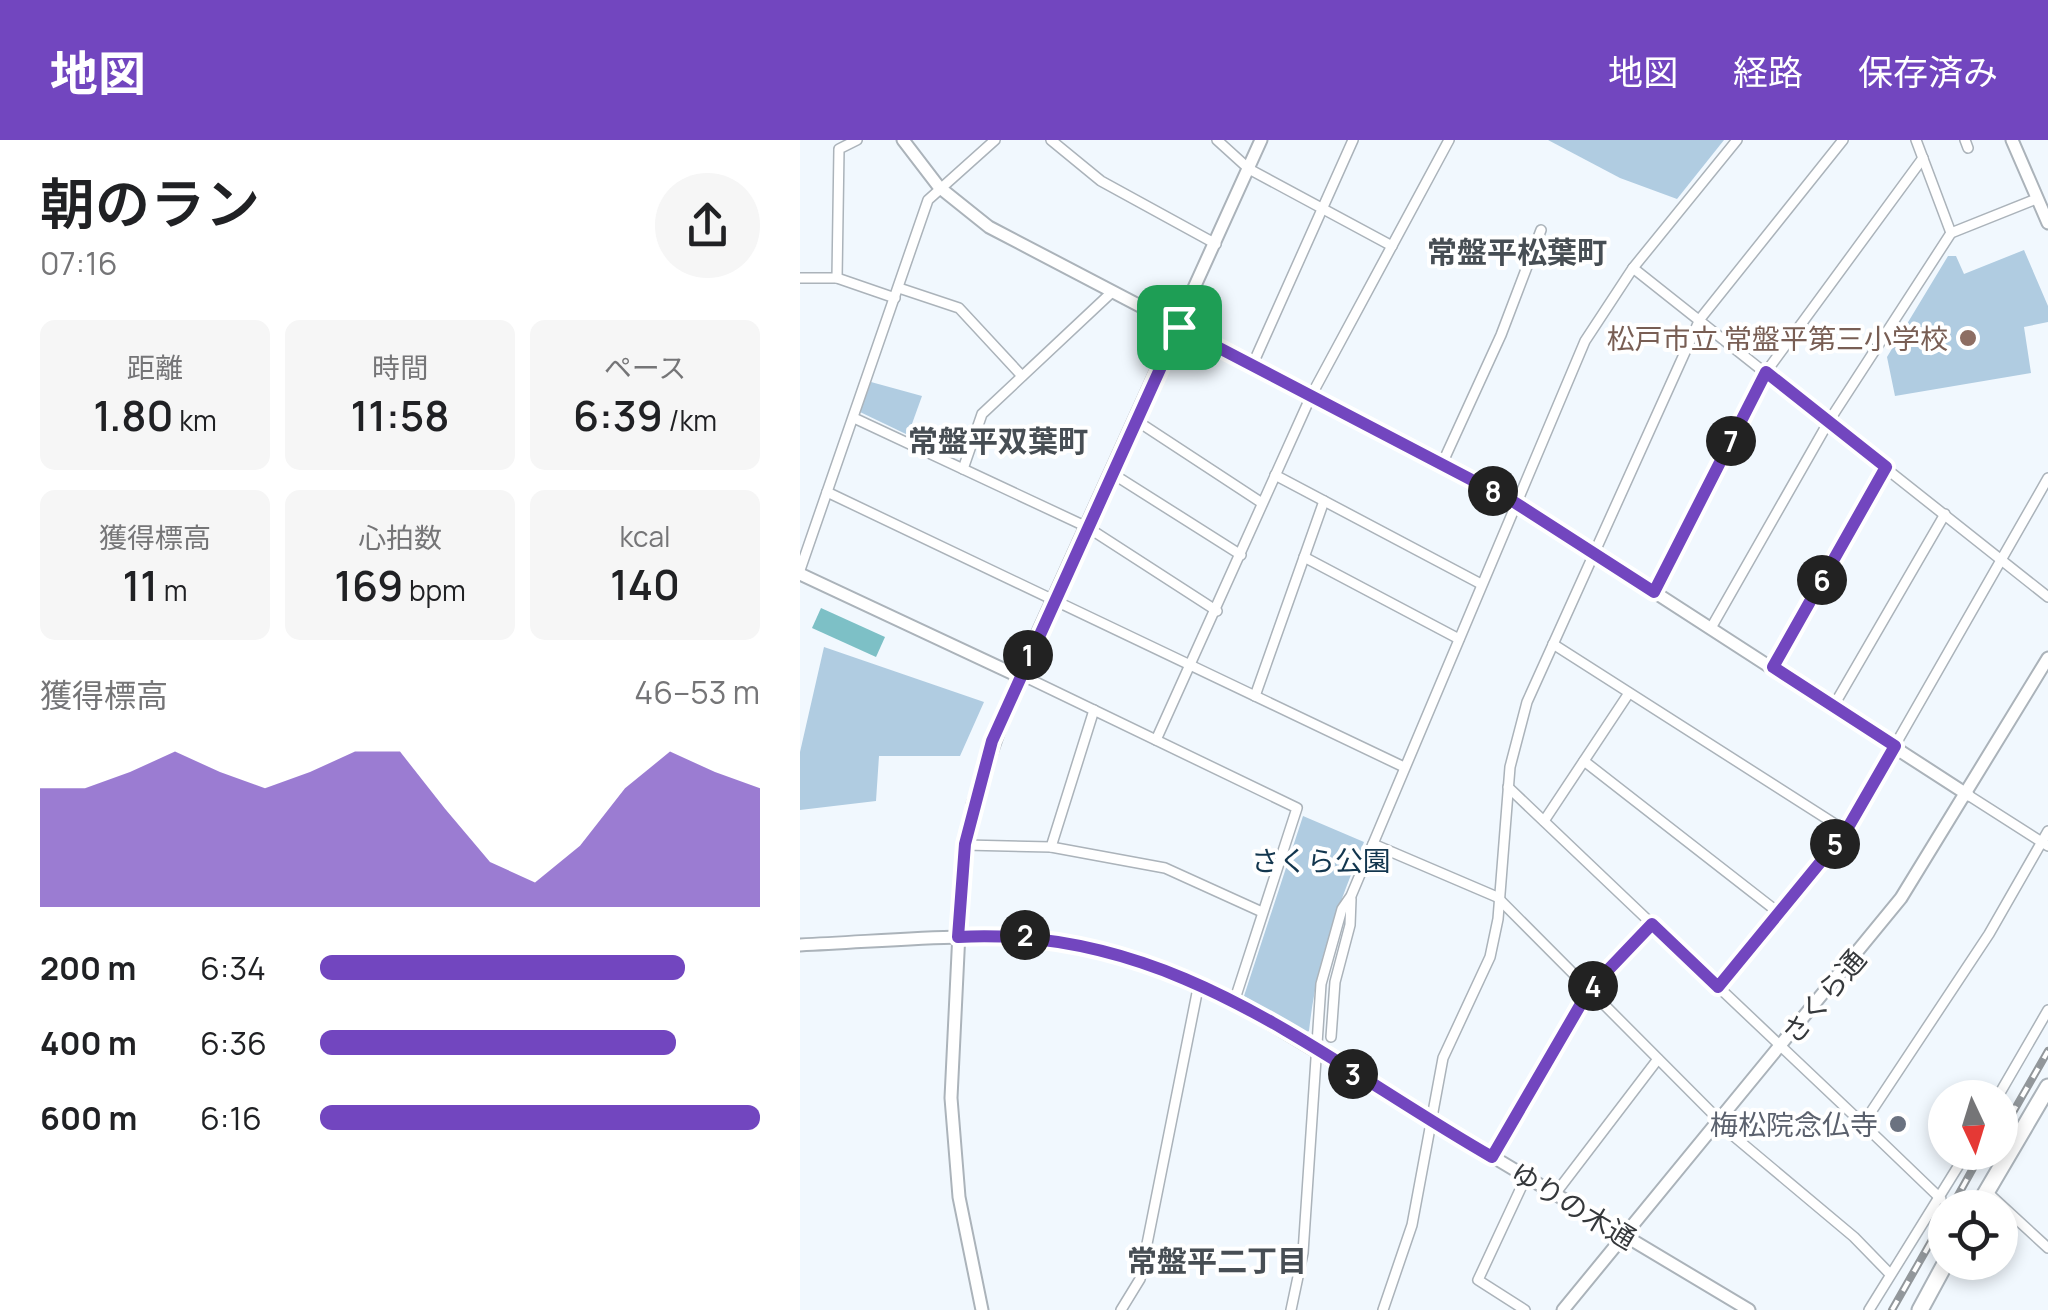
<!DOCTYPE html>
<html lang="ja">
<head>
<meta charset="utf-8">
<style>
  :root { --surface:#fff; --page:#f6f6f6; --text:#202124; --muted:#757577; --accent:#7246bf }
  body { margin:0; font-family:Manrope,"Noto Sans JP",sans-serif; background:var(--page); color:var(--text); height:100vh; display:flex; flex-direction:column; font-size:38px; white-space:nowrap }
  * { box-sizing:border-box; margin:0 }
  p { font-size:32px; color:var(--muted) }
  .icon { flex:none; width:55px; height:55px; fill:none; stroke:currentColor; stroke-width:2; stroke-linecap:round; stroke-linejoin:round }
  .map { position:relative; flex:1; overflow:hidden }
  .side { display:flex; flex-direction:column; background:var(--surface); width:800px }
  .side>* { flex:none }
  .needle { width:65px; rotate:176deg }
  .fabs { position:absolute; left:1128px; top:940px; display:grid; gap:20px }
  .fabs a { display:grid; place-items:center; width:90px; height:90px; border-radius:50%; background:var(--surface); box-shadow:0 5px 15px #0003; font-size:50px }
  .pin { position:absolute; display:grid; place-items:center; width:85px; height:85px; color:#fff; margin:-42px; border-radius:20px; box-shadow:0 5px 15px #0006 }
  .km { position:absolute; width:50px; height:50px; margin:-25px; border-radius:50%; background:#222; color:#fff; font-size:28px; line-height:50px; text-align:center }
  .round { display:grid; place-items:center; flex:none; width:105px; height:105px; border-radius:52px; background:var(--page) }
  .overview { display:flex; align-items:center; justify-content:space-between; height:170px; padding:0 40px }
  h1 { font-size:55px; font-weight:600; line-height:75px }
  .metrics { display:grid; grid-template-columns:repeat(3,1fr); gap:15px; height:170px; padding:10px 40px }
  .metrics div { display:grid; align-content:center; border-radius:15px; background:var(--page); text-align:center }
  .metrics b { font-size:42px; font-weight:600 }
  .metrics small { font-size:28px; font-weight:400 }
  .metrics p { font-size:28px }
  .chart { height:280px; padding:20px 40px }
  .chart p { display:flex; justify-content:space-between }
  .chart svg { width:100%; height:180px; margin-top:10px; fill:var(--accent); opacity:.7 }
  ul { padding:0 40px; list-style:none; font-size:32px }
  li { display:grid; grid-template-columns:160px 120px 1fr; align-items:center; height:75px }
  li i { height:25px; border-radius:12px; background:var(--accent) }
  header { display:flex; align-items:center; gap:60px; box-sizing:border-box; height:140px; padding:0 50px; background:var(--accent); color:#fff }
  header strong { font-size:48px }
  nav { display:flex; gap:55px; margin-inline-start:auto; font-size:35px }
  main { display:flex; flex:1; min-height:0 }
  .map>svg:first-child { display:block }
  .green { fill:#b0cce1 }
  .water { fill:#7dc0c6 }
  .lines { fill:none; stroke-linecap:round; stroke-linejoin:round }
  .minor-casing { stroke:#abb3ba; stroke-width:12 }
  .tertiary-casing { stroke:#abb3ba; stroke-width:15 }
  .primary-casing { stroke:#abb3ba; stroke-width:19 }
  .minor { stroke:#fff; stroke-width:9 }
  .tertiary { stroke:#fff; stroke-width:11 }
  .primary { stroke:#fff; stroke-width:15 }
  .rail-casing { stroke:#92979b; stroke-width:8 }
  .rail { stroke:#fff; stroke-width:4; stroke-dasharray:11; stroke-linecap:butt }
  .route-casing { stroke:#fff; stroke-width:20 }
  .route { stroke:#7246bf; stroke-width:12 }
  .education-dot { fill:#8d6e63; stroke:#fff; stroke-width:4 }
  .worship-dot { fill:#6b7280; stroke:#fff; stroke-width:4 }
  .labels { text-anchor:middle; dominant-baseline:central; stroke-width:8; stroke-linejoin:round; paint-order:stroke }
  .education-label { font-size:28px; fill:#785e54; stroke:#fff; text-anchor:end }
  .park-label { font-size:28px; fill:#12364e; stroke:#fff }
  .street-label { font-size:28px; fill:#35383b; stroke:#fff }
  .worship-label { font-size:28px; fill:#5b616d; stroke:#fff; text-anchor:end }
  .neighbourhood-label { font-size:30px; font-weight:bold; fill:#474e54; stroke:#fff }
</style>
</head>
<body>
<header>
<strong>地図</strong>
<nav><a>地図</a><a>経路</a><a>保存済み</a></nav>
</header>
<main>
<section class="side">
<div class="overview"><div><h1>朝のラン</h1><p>07:16</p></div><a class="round"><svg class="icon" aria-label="share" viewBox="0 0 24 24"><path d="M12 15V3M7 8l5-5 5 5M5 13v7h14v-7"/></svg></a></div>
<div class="metrics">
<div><p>距離</p><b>1.80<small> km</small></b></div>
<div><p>時間</p><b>11:58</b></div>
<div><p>ペース</p><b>6:39<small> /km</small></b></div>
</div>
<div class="metrics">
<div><p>獲得標高</p><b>11<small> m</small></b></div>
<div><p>心拍数</p><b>169<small> bpm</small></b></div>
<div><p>kcal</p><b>140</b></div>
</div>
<div class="chart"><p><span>獲得標高</span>46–53 m</p>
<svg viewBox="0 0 160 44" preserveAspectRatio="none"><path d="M0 44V15L10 15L20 11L30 6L40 11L50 15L60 11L70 6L80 6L90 20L100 33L110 38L120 29L130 15L140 6L150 11L160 15V44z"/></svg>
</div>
<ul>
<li><b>200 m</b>6:34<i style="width:83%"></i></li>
<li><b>400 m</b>6:36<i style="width:81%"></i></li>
<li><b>600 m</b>6:16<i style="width:100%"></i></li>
</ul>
</section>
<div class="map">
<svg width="1248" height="1170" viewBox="0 0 1248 1170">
  <rect width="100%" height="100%" fill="#f1f8fe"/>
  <g class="green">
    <path d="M748,0H924L877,59L820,38Z"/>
    <path d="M1224,110L1248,166V182L1224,187L1231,233L1095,256L1087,217L1148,116H1156L1164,134Z"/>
    <path d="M71,242L122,256L108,295L60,272Z"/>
    <path d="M24,507L184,562L160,616H79L76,661L0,670V612Z"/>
    <path d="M503,676L564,702C538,768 517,818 509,891L505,893L444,856Z"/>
  </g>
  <path class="water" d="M21,468L85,497L76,517L12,488Z"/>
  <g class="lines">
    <defs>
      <g id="minor">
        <path d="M251,0L301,41L416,104"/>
        <path d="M417,0L449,29L592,106"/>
        <path d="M1116,0L1151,93"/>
        <path d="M1165,0L1168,8"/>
        <path d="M833,128L1248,457"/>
        <path d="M0,138H37L95,158"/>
        <path d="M37,138L39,9L57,0"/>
        <path d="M99,148L159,168L222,236"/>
        <path d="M452,226L553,0"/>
        <path d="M54,278L287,387L417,471"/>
        <path d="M337,281L462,363"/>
        <path d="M642,324L701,195L741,90"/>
        <path d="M163,329L182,274L312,152"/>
        <path d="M313,334L441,415"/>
        <path d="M475,335L681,444"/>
        <path d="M27,352L604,627"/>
        <path d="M504,417L659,499"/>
        <path d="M0,430L128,60L195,0"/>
        <path d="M854,452L966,232L1123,18"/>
        <path d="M911,488L1029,281L1151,93L1236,59"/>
        <path d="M753,504L1046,691"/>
        <path d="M973,527L1086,327"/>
        <path d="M219,534L497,668L434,862"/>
        <path d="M455,556L524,361"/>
        <path d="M1033,567L1145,374"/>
        <path d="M356,600L511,256L649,0"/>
        <path d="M784,621L979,773"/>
        <path d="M1168,655L1248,706"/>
        <path d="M744,681L829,553"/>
        <path d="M573,704L697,757L920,981"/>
        <path d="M165,705L251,707L294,570"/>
        <path d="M251,707L365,728L462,772"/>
        <path d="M852,784L1063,984"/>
        <path d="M918,847L1046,691L1248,338"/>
        <path d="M531,897L535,842L550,785L551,759"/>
        <path d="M1197,958L1248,870"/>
        <path d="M918,983L1054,1097L1090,1134"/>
        <path d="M693,1017L789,850L852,784L708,647"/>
        <path d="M1186,1051L1248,1108"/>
        <path d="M755,1054L858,919"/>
        <path d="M1141,1059L1063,984L1189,794L1248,691"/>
        <path d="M321,1170L340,1139L399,843"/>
        <path d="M491,1170L503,1113L521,844L542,769L551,756L785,201L833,128L937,0"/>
        <path d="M583,1170L612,1085L643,918L690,817L698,779L710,627L727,562L900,179L1043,0"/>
        <path d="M725,1170L678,1140L726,1037"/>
        <path d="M1069,1170L1167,1012"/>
      </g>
      <g id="tertiary">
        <path d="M103,0L139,47L189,87L715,362L1168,655"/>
        <path d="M1212,0L1248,83"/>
        <path d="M0,434L218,536"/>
        <path d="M0,805C172,797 275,776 434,862L949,1170"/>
        <path d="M182,1170L159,1057L151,958L161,751L173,664L219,534L461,0"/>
        <path d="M763,1170L1101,758L1248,518"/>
      </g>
      <g id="primary">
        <path d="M1177,1068L1248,947"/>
        <path d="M1120,1170L1146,1122"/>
      </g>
    </defs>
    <use href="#minor" class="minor-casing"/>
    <use href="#tertiary" class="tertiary-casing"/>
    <use href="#primary" class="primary-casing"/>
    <use href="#minor" class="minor"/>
    <use href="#tertiary" class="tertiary"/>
    <use href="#primary" class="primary"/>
    <defs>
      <g id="rail">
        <path d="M1200,995L1248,911"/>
        <path d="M1151,1068L1182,1012"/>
        <path d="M1092,1170L1145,1077"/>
      </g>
    </defs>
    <use href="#rail" class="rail-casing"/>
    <use href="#rail" class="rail"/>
  </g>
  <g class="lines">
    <defs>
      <path id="route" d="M379,187L714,362L854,452L966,232L1086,327L973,527L1095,606L1046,691L918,847L852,784L789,850L692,1017C516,916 372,785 158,797L165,704L192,601Z"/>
    </defs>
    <use href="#route" class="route-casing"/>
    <use href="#route" class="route"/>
  </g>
  <circle class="education-dot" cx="1168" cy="198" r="10"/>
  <circle class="worship-dot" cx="1098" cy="984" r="10"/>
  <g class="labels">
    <g class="education-label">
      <text x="1148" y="198">松戸市立 常盤平第三小学校</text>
    </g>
    <g class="park-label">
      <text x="521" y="720">さくら公園</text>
    </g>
    <g class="street-label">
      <text transform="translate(1023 856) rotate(-50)">さくら通</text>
      <text transform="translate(774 1065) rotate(31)">ゆりの木通</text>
    </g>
    <g class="worship-label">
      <text x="1078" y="984">梅松院念仏寺</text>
    </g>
    <g class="neighbourhood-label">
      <text x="717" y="111">常盤平松葉町</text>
      <text x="198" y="300">常盤平双葉町</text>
      <text x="417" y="1120">常盤平二丁目</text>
    </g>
  </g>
</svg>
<div class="fabs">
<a><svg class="needle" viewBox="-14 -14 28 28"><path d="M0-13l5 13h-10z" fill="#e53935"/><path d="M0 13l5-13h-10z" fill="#757577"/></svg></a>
<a><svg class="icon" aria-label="locate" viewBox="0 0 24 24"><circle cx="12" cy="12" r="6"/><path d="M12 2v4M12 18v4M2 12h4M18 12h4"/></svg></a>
</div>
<div class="pin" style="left:379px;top:187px;background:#1e9e55"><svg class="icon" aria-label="arrive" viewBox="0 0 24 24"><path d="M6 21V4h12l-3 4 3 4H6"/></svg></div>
<b class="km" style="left:228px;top:515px">1</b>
<b class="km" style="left:225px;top:795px">2</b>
<b class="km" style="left:553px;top:934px">3</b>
<b class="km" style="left:793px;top:846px">4</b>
<b class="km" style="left:1035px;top:704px">5</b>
<b class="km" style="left:1022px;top:440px">6</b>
<b class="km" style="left:931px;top:301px">7</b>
<b class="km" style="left:693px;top:351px">8</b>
</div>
</main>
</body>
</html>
